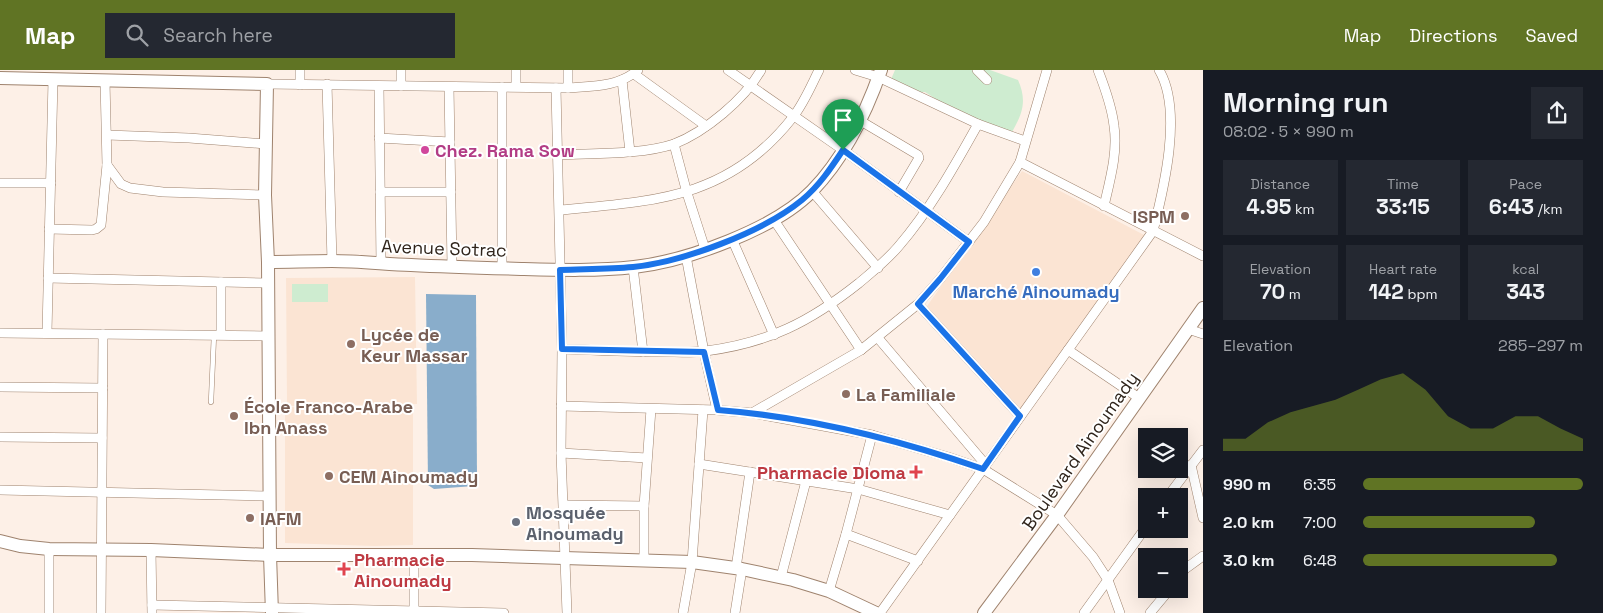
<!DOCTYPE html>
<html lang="en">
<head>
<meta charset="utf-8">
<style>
  :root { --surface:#171b24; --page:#242831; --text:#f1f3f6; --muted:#9ea1a6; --accent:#607424 }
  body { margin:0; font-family:"Space Grotesk",sans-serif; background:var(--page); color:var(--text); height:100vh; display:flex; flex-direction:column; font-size:19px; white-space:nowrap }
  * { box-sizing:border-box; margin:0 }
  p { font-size:16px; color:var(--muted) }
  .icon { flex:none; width:28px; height:28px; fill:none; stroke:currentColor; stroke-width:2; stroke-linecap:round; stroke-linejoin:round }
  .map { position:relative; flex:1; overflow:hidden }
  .side { display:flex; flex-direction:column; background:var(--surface); width:400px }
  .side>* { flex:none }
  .fabs { position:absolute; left:1138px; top:358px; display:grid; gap:10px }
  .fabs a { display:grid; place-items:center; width:50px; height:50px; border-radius:0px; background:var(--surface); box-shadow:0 5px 20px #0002; font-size:25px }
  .pin { position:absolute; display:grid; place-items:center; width:42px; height:42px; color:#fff; margin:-51px -21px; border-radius:50% 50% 50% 0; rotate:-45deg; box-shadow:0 0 5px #0007 }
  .pin .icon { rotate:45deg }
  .round { display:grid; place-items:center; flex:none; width:52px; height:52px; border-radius:0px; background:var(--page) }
  .summary { display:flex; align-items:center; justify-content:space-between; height:85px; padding:0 20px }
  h1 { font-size:28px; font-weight:700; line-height:38px }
  .metrics { display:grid; grid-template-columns:repeat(3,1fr); gap:8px; height:85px; padding:5px 20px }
  .metrics div { display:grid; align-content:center; border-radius:0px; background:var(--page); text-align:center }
  .metrics b { font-size:21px; font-weight:700 }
  .metrics small { font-size:14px; font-weight:400 }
  .metrics p { font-size:14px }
  .chart { height:140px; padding:10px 20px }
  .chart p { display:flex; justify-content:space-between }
  .chart svg { width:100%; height:90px; margin-top:5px; fill:var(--accent); opacity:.7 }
  ul { padding:0 20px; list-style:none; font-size:16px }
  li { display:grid; grid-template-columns:80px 60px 1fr; align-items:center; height:38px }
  li i { height:12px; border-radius:6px; background:var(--accent) }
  header { display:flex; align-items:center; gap:30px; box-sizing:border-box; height:70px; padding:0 25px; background:var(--accent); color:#fff }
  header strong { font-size:24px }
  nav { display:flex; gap:28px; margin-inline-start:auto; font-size:18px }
  .search { width:350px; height:45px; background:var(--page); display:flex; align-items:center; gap:12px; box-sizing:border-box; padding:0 18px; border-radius:0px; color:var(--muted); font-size:19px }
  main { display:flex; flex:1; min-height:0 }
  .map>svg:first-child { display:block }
  .built { fill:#fbe4d3 }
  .green { fill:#ceecd0 }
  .water { fill:#89adcb }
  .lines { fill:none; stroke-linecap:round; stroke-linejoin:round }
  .lane-casing { stroke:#9f836e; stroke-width:5.5 }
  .street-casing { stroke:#9f836e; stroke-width:10 }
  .secondary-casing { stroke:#9f836e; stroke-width:14 }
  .lane { stroke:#fff; stroke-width:4.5 }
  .street { stroke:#fff; stroke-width:9 }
  .secondary { stroke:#fff; stroke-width:12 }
  .route-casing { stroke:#fff; stroke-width:10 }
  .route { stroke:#1a73e8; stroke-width:6 }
  .hotel-dot { fill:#d1479c; stroke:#fff; stroke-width:2 }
  .education-dot { fill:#8d6e63; stroke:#fff; stroke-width:2 }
  .shop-dot { fill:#3f7fe0; stroke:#fff; stroke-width:2 }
  .health-dot { fill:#e0444e; stroke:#fff; stroke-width:2 }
  .worship-dot { fill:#6b7280; stroke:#fff; stroke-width:2 }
  .labels { text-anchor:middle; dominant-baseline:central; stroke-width:4; stroke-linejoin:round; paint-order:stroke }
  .hotel-label { font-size:18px; font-weight:bold; fill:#b23c85; stroke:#fff; text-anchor:start }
  .education-label { font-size:18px; font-weight:bold; fill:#785e54; stroke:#fff; text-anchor:start }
  .street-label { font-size:18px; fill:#2f241b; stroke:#fff }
  .shop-label { font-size:18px; font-weight:bold; fill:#366cbe; stroke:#fff }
  .health-label { font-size:18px; font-weight:bold; fill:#be3a42; stroke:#fff; text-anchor:end }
  .worship-label { font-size:18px; font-weight:bold; fill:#5b616d; stroke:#fff; text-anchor:start }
</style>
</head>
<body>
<header>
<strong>Map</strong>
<div class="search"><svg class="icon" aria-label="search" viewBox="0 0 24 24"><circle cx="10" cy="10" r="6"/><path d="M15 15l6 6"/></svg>Search here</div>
<nav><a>Map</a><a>Directions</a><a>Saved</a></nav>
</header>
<main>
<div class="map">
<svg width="1203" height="543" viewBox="0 0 1203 543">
  <rect width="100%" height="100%" fill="#fdf0e7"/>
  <g class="built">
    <path d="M1022,101L1146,166L1021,340L925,239Z"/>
    <path d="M415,207L417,334L287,336L286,208Z"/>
    <path d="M285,337L413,340V475L374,476L285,473Z"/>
  </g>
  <g class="green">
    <path d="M895,0H990L1018,10C1027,30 1023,43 1012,62L996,65L987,62L925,22H919L912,28L889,14Z"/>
    <rect x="292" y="214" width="36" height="18"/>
  </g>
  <path class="water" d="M426,224L476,225L477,413L474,416L434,419L428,415Z"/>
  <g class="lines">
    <defs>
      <path id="lane" d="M211,332L214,265"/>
      <g id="street">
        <path d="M401,0V16"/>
        <path d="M516,0V16"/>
        <path d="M728,0L843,80L969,172"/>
        <path d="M855,0L878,7L978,54"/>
        <path d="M977,0L987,10"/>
        <path d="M1098,0C1105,18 1112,37 1114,56C1118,82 1110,110 1104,136"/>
        <path d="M634,4L706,56"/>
        <path d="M622,10L630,82"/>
        <path d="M267,14L568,18C593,16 618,17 638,0"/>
        <path d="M327,14L332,191"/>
        <path d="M300,15V0"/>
        <path d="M379,16L381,193"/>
        <path d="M449,17L452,196"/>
        <path d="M502,17V198"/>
        <path d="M556,18L562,279L561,383L567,543"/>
        <path d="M568,18V0"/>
        <path d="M859,50L918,85L919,88L899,122"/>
        <path d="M107,65L189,68L266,74"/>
        <path d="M379,68L450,72"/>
        <path d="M674,74L687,123L705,179"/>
        <path d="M558,85C593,83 641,85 674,74C705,62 745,29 761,0"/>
        <path d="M1020,92L1203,186"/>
        <path d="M107,95L121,114L130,118L163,122L265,125"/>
        <path d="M0,113H51"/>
        <path d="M812,121L878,198"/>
        <path d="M380,122H451"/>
        <path d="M560,140C655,131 729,129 793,47C804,33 811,16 819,0"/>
        <path d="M774,150L861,280"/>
        <path d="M49,159L92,160L96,159L101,155L107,95L105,11"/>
        <path d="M732,169L774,265"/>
        <path d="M686,186L704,282L717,340"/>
        <path d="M633,197L643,282"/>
        <path d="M48,208L267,213"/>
        <path d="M918,234L1020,346"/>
        <path d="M1188,259L1203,264"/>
        <path d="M47,262L53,10"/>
        <path d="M0,263L268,266"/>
        <path d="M221,264V212"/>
        <path d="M878,268L986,395"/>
        <path d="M562,279C596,280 630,282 664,282C678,282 692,283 706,281C768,273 810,252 859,213C872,202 886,191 898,177C930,140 954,97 978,54L1025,71"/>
        <path d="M1068,280L1139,328"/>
        <path d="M0,317L103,318"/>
        <path d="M561,336L717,340L752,343L872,365L948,387L983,399L1057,445L1093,487L1108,510L1120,543"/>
        <path d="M752,343L861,280L918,234L940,209L984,152L1020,92L1047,0"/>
        <path d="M0,367L102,368"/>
        <path d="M561,383L647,388"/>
        <path d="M699,394L858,419L950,445"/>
        <path d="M1191,395L1203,448"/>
        <path d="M0,420L269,426"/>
        <path d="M1168,426L1203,380"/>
        <path d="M564,435L644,436"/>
        <path d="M846,464L918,491"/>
        <path d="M49,479V543"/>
        <path d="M151,480L152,543"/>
        <path d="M414,485V543"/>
        <path d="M644,490V436L651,339"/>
        <path d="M736,498L750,402"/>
        <path d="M781,507L806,411"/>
        <path d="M1179,507L1185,499L1203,486"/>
        <path d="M829,521L846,464L872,365"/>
        <path d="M152,535L504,543"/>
        <path d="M101,543L103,264"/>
        <path d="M683,543L692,492L703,340"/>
        <path d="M735,543L742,499"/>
        <path d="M880,543L1153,161C1164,118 1183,40 1159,0"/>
        <path d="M1084,543L1146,457"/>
        <path d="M1150,543L1170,519"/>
      </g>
      <g id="secondary">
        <path d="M0,8L267,14L265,125L268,192"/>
        <path d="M0,471L20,476L49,479L151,480L270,485H472L692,492L742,499L793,510L829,521L876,543"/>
        <path d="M272,543L270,485L268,192C289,192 310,191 332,191C358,191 385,194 411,195C449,197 487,198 524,199C561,200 598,201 634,197C687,191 775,159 812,121C844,88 866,43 881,0"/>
        <path d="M984,543L1057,445L1203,238"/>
      </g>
    </defs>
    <use href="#lane" class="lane-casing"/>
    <use href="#street" class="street-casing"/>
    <use href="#secondary" class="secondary-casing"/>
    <use href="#lane" class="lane"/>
    <use href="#street" class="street"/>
    <use href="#secondary" class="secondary"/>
  </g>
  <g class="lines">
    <defs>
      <path id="route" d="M843,80L969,172L940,209L918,234L1020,346L983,399C897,369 808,347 718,340L704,282L562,279L560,200C584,199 609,199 633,197C683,192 763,162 802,130C819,116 831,98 843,80Z"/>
    </defs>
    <use href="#route" class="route-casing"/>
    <use href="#route" class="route"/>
  </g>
  <circle class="hotel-dot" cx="425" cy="80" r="5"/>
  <g class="education-dot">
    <circle cx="1185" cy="146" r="5"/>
    <circle cx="351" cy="274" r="5"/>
    <circle cx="846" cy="324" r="5"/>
    <circle cx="234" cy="346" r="5"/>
    <circle cx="329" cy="406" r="5"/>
    <circle cx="250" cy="448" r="5"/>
  </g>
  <circle class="shop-dot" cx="1036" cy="202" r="5"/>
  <g class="health-dot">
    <path d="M913.5 394.5h5v5h5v5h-5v5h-5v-5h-5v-5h5z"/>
    <path d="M341.5 491.5h5v5h5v5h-5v5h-5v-5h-5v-5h5z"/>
  </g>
  <circle class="worship-dot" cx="516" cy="452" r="5"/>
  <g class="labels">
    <g class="hotel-label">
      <text x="435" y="80">Chez. Rama Sow</text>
    </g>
    <g class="education-label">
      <text x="1175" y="146" text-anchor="end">ISPM</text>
      <text x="361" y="264">Lycée de<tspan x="361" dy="21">Keur Massar</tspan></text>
      <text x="856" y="324">La Familiale</text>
      <text x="244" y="336">École Franco-Arabe<tspan x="244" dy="21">Ibn Anass</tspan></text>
      <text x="339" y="406">CEM Ainoumady</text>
      <text x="260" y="448">IAFM</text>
    </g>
    <g class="street-label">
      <text transform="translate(444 178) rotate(2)">Avenue Sotrac</text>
      <text transform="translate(1080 381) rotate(-55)">Boulevard Ainoumady</text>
    </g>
    <g class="shop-label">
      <text x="1036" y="221">Marché Ainoumady</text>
    </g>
    <g class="health-label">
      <text x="906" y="402">Pharmacie Dioma</text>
      <text x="354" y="489" text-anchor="start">Pharmacie<tspan x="354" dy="21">Ainoumady</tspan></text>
    </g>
    <g class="worship-label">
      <text x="526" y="442">Mosquée<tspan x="526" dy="21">Ainoumady</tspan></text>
    </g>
  </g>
</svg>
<div class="fabs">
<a><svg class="icon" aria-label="layers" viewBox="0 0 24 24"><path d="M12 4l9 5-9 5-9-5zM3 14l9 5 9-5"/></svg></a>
<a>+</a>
<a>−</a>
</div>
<div class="pin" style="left:843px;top:80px;background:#1e9e55"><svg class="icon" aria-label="arrive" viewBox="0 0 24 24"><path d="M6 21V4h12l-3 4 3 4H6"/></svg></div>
</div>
<section class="side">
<div class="summary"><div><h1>Morning run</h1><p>08:02 · 5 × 990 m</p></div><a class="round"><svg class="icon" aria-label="share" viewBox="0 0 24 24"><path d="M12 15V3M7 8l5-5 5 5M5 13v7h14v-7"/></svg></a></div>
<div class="metrics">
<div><p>Distance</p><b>4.95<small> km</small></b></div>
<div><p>Time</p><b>33:15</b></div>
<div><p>Pace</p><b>6:43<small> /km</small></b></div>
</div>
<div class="metrics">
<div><p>Elevation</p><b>70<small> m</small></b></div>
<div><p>Heart rate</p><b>142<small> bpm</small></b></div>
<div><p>kcal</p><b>343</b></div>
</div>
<div class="chart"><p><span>Elevation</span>285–297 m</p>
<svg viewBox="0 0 160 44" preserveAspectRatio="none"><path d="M0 44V38L10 38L20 30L30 25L40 22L50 19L60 14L70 9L80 6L90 14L100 27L110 33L120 33L130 27L140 27L150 33L160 38V44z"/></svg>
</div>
<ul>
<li><b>990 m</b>6:35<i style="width:100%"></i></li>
<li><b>2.0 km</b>7:00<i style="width:78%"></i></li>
<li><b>3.0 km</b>6:48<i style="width:88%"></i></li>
</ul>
</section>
</main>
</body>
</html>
